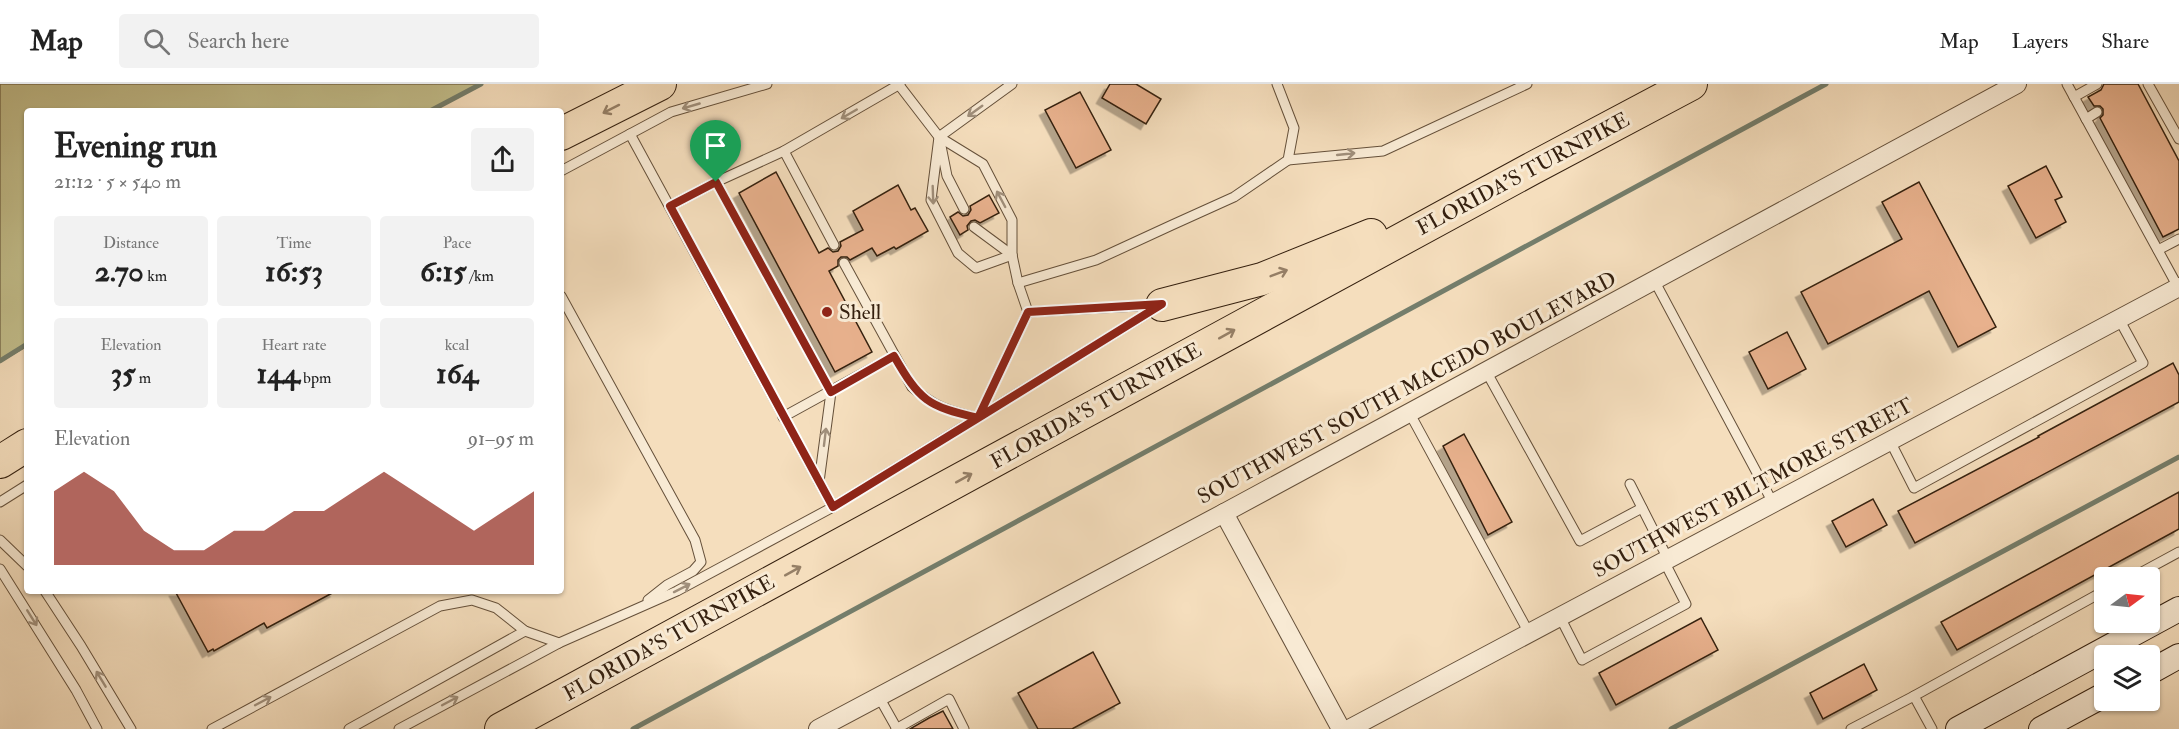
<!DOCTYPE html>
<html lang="en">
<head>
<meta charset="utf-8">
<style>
  :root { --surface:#fff; --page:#f2f2f2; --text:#222; --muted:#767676; --line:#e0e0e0; --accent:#8f2418 }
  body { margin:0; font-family:"IM FELL Double Pica",serif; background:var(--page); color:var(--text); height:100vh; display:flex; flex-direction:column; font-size:22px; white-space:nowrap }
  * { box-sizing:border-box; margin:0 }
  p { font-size:20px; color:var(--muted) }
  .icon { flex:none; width:33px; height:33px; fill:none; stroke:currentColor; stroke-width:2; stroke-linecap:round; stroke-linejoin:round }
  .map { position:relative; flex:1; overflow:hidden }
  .drawer { position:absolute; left:24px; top:24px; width:540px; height:486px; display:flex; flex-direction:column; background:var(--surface); border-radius:6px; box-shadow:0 2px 4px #0004 }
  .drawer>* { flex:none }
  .needle { width:39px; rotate:75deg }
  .tools { position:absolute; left:2094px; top:483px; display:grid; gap:12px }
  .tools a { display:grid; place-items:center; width:66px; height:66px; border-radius:6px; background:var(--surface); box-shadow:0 2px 4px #0004; font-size:30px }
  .pin { position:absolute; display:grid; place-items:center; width:51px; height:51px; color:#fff; margin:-62px -26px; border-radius:50% 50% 50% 0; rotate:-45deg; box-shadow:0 0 6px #0007 }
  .pin .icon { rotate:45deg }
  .round { display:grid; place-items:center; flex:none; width:63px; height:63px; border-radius:6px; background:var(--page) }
  .head { display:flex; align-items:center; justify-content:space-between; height:102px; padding:0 30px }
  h1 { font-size:33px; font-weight:700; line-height:45px }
  .stats { display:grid; grid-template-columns:repeat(3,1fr); gap:9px; height:102px; padding:6px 30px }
  .stats div { display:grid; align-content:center; border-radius:6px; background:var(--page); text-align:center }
  .stats b { font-size:30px; font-weight:700 }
  .stats small { font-size:16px; font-weight:400 }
  .stats p { font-size:16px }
  .chart { height:168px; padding:12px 30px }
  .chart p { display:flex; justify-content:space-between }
  .chart svg { width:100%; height:108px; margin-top:6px; fill:var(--accent); opacity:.7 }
  header { display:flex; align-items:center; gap:36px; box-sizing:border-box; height:84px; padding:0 30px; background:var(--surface); border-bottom:2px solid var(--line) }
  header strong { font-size:28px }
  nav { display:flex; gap:33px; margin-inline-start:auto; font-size:21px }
  .search { width:420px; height:54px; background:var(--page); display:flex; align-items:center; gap:15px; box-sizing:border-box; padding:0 21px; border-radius:6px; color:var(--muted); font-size:22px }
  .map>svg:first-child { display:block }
  .green { fill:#c3bf8c; stroke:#7c704e; stroke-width:1.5 }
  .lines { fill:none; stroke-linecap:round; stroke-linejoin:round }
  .stream { stroke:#747e6c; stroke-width:5 }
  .building { fill:#e8b18d; stroke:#35200f; stroke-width:1.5; filter:url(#shadow) }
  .service-casing { stroke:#65503a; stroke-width:11 }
  .minor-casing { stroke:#65503a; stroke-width:20 }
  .secondary-casing { stroke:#35200f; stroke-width:26 }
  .motorway-casing { stroke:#35200f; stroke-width:34 }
  .service { stroke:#f8ead4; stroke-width:9 }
  .minor { stroke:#f8ead4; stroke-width:18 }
  .secondary { stroke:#f8ead4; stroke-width:24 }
  .motorway { stroke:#f5debd; stroke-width:32 }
  .oneway { stroke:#a08f7b }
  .oneway2 { stroke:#957f66 }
  .route-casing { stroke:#fff; stroke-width:12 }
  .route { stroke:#8f2418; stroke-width:8 }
  .poi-dot { fill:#8f2418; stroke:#f8ead4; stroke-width:2 }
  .labels { text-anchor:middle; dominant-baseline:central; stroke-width:6; stroke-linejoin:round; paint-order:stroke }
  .street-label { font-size:21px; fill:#35200f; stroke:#f8ead4 }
  .poi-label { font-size:21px; fill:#35200f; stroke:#f8ead4; text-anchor:start }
</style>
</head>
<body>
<header>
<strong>Map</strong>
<div class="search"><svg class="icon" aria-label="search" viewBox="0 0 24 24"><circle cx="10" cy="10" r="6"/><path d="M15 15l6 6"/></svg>Search here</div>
<nav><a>Map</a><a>Layers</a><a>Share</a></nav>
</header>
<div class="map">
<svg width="2179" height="645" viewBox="0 0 2179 645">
  <defs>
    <filter id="shadow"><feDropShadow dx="-5.5" dy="5.5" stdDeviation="0" flood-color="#0004"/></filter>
  </defs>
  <rect width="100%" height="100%" fill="#f5debd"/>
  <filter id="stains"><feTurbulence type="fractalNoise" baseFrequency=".00333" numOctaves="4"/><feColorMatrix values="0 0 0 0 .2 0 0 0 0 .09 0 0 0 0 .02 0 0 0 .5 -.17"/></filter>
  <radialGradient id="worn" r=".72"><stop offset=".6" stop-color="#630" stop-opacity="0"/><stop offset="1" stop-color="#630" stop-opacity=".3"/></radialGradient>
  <path class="green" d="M0,0H481L432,27H27V262L0,278Z"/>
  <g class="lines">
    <g class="stream">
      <path d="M430,27L481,0"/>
      <path d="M0,277L27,260"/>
      <path d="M633,645L1826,0"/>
      <path d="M1671,645L2179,373"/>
    </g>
  </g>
  <g class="building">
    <path d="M1110,0H1136L1161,15L1146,40L1102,14Z"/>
    <path d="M2104,0H2138L2179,77V145L2163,153L2100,34L2103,31V25L2100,22H2094L2088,13L2101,6Z"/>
    <path d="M1080,8L1111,66L1076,84L1045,26Z"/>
    <path d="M2046,82L2062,113L2055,116L2066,138L2036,154L2008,102Z"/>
    <path d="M776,88L819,169L828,164L833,168L838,167L841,162L840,158L863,146L853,127L898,101L911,126L915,124L928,147L896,165L894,163L877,172L872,164L850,176L847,173H841L838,176V182L829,187L872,268L835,288L739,109Z"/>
    <path d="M1919,98L1996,243L1958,263L1929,207L1828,260L1801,208L1902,155L1882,118Z"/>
    <path d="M989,111L999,129L980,139L975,136L971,137L967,142L968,146L960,151L950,133L958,128L963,132L968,131L971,126L970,122Z"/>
    <path d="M1787,248L1806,285L1768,305L1749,268Z"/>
    <path d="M2173,279L2179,291V318L1915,459L1898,427L2039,353L2038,352Z"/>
    <path d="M1464,350L1512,438L1488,451L1443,362Z"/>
    <path d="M2179,408V445L1957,566L1941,538Z"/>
    <path d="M1873,415L1887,441L1846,463L1832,437Z"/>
    <path d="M175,507H336L267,544L264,539L214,567L213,565L208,568Z"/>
    <path d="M1701,534L1718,566L1616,621L1599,589Z"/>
    <path d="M1093,568L1120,619L1072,645H1038L1018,609Z"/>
    <path d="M1864,580L1877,606L1823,635L1810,609Z"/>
    <path d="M943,627L953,645H910L929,634Z"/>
  </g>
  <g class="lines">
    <defs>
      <g id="service">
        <path d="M1012,0L939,53L931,116L958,169L976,184L1012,171"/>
        <path d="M2067,0L2178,203"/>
        <path d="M2148,0L2179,55"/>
        <path d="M2074,13L2097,0"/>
        <path d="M2086,35L2097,28"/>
        <path d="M630,50L833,423"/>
        <path d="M941,62L947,92L964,125"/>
        <path d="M784,67L834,161"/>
        <path d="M1288,76L1383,67L1527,0"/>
        <path d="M561,87L671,28L767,0"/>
        <path d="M716,98L831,308L819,398"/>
        <path d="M670,122L716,98L784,67L900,0"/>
        <path d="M974,143L1012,171"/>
        <path d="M2158,166L2179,155"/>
        <path d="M844,179L912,303C934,323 949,327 978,334L1028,228L1018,199L1012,171V136L983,80L939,53L899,1L896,0"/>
        <path d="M1654,196L1773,419"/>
        <path d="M1018,199L1096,176L1172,141L1234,113L1288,76L1294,44L1277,0"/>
        <path d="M561,212L695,456L701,478L693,487L667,501L648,516"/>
        <path d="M1028,228L1156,221"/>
        <path d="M1486,287L1580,457L1642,424"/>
        <path d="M1409,328L1529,549"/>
        <path d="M783,333L894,272"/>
        <path d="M1890,357L1914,404L2143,279L2119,235"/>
        <path d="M1630,400L1668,475"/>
        <path d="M0,418L27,401"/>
        <path d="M0,456L27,482"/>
        <path d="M0,485L76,606L97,645"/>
        <path d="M2131,494L2179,468"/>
        <path d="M45,507L81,562L131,645"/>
        <path d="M1560,533L1582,576L1686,520L1664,477"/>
        <path d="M879,613L897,645"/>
        <path d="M212,645L440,522L472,516L496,524L525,547L559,559"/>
        <path d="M349,645L525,547"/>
        <path d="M399,645L559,559L677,507L833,423L1159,222"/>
        <path d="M896,645L949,615L964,645"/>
        <path d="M1851,645L1914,612"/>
        <path d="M1932,645L1914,612L2104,507"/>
      </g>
      <g id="minor">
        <path d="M1224,429L1341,645"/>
        <path d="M818,645L1224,429L2017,0"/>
        <path d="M1349,645L2179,203"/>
      </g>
      <g id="secondary">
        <path d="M2150,588L2179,572"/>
        <path d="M1958,645L2179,525"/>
        <path d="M2041,645L2104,611"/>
      </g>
      <g id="motorway">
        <path d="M561,50L660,0"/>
        <path d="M1162,221L1262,195L1371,151"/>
        <path d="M0,378L27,361"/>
        <path d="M501,645L1531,85L1691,0"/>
      </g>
    </defs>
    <use href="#service" class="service-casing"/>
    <use href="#minor" class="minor-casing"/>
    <use href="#secondary" class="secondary-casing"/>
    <use href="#motorway" class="motorway-casing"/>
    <use href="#service" class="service"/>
    <use href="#minor" class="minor"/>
    <use href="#secondary" class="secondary"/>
    <use href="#motorway" class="motorway"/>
  </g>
  <defs><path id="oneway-shaft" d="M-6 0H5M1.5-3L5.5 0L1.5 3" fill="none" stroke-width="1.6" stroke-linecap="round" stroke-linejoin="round" transform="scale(1.5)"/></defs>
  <g class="oneway">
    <use href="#oneway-shaft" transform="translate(691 22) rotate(164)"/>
    <use href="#oneway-shaft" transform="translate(975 27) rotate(144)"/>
    <use href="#oneway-shaft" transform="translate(849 30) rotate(150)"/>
    <use href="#oneway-shaft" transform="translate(1346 70) rotate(-6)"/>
    <use href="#oneway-shaft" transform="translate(933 111) rotate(88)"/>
    <use href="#oneway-shaft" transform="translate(1001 115) rotate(-118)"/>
    <use href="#oneway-shaft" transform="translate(825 353) rotate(-83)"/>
    <use href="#oneway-shaft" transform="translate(682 504) rotate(-27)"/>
    <use href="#oneway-shaft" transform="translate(32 534) rotate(58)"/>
    <use href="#oneway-shaft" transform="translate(101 595) rotate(-121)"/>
    <use href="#oneway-shaft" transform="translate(263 617) rotate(-28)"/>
    <use href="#oneway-shaft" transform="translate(450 617) rotate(-28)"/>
  </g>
  <g class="oneway2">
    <use href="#oneway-shaft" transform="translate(611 25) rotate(153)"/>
    <use href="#oneway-shaft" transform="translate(1279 189) rotate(-21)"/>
    <use href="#oneway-shaft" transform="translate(1227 250) rotate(-29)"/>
    <use href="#oneway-shaft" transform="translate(964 394) rotate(-29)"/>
    <use href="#oneway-shaft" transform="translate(793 487) rotate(-29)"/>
  </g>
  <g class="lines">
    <defs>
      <path id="route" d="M716,98L670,122L833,423L978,334L1028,228L1162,220L978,334C927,322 920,317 894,272L831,308L716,98"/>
    </defs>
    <use href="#route" class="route-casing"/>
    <use href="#route" class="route"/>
  </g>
  <circle class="poi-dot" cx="827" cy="228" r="6"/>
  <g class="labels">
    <g class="street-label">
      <text transform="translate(1523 90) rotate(-28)">FLORIDA'S TURNPIKE</text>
      <text transform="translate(1407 304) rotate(-28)">SOUTHWEST SOUTH MACEDO BOULEVARD</text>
      <text transform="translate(1096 322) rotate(-29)">FLORIDA'S TURNPIKE</text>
      <text transform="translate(1753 404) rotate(-28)">SOUTHWEST BILTMORE STREET</text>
      <text transform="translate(669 554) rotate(-29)">FLORIDA'S TURNPIKE</text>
    </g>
    <g class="poi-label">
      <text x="839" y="228">Shell</text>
    </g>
  </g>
  <rect width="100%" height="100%" filter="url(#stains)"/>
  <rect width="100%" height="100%" fill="url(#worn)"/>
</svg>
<div class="tools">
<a><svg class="needle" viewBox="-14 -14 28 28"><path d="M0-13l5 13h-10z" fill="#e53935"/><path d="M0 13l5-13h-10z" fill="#767676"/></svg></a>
<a><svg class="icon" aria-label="layers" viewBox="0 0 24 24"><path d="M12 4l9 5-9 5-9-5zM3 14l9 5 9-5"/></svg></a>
</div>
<div class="pin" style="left:716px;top:98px;background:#1e9e55"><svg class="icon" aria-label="arrive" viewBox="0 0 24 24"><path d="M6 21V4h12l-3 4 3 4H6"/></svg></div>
<section class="drawer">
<div class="head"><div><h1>Evening run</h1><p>21:12 · 5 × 540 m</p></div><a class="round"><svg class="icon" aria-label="share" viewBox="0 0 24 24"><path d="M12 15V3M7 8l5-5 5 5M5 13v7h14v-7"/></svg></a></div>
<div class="stats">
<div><p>Distance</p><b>2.70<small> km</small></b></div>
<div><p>Time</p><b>16:53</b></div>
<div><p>Pace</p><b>6:15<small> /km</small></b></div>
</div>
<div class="stats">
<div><p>Elevation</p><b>35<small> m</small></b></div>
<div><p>Heart rate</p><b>144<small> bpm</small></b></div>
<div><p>kcal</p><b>164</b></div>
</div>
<div class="chart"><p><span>Elevation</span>91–95 m</p>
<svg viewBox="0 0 160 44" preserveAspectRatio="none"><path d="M0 44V14L10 6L20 14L30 30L40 38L50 38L60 30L70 30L80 22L90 22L100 14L110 6L120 14L130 22L140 30L150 22L160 14V44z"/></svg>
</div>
</section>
</div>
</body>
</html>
